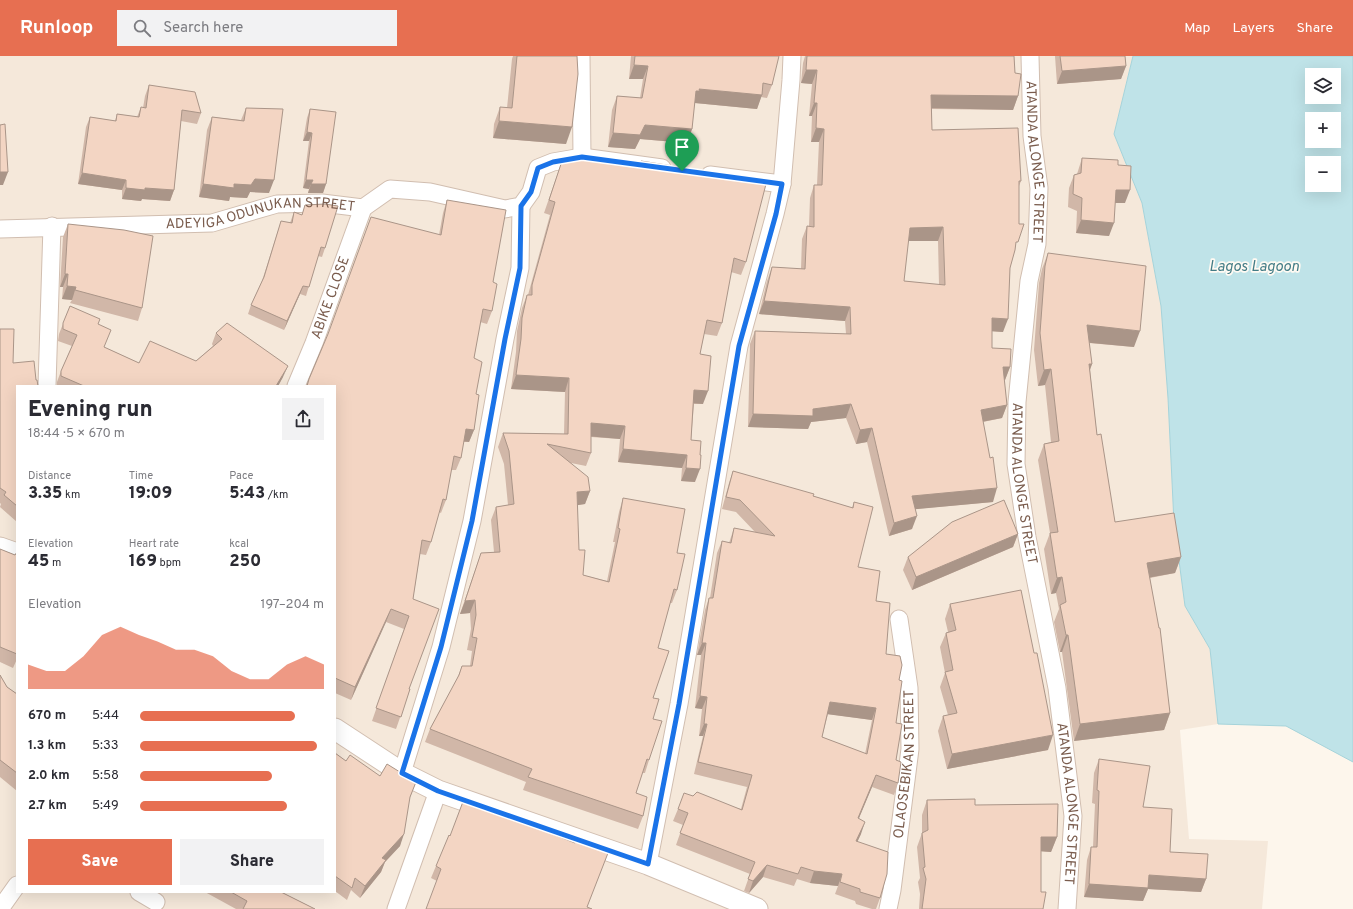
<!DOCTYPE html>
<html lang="en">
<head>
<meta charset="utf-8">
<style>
  :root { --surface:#fff; --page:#f2f2f3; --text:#2b2b33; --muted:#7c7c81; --accent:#e76f51 }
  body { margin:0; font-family:Overpass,sans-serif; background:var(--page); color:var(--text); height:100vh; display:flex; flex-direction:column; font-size:15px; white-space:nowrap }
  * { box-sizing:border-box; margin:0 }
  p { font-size:13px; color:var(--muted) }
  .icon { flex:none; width:22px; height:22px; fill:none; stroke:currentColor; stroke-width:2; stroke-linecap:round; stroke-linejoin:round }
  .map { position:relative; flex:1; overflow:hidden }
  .panel { position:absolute; left:16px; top:329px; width:320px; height:508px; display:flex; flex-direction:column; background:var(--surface); border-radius:0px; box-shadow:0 4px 16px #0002 }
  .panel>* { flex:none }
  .tools { position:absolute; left:1305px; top:12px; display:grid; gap:8px }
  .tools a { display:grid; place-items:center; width:36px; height:36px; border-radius:0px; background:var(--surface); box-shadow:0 4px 16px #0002; font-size:20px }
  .pin { position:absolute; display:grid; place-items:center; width:34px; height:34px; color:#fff; margin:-41px -17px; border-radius:50% 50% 50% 0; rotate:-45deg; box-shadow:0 0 4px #0007 }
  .pin .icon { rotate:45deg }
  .round { display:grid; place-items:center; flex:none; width:42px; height:42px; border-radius:0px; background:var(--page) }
  .headline { display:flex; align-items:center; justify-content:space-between; height:68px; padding:0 12px }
  h1 { font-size:22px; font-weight:800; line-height:30px }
  .metrics { display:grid; grid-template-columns:repeat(3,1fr); gap:6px; height:68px; padding:4px 12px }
  .metrics div { display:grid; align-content:center }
  .metrics b { font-size:17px; font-weight:800 }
  .metrics small { font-size:11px; font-weight:400 }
  .metrics p { font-size:11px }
  .chart { height:112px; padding:8px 12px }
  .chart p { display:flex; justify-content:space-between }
  .chart svg { width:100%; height:72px; margin-top:4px; fill:var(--accent); opacity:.7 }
  .primary-button { display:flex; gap:8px; margin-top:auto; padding:8px 12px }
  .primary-button a { flex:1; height:46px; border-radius:0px; background:var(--accent); color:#fff; font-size:16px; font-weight:800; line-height:46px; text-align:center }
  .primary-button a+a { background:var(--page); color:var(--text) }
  ul { padding:0 12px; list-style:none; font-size:13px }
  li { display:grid; grid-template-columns:64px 48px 1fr; align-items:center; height:30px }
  li i { height:10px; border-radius:5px; background:var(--accent) }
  header { display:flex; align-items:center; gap:24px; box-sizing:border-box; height:56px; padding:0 20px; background:var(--accent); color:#fff }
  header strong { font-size:19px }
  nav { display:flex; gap:22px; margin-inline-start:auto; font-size:14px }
  .search { width:280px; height:36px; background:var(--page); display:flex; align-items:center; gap:10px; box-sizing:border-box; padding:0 14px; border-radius:0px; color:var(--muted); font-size:15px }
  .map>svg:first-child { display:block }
  .residential { fill:#f5e8da; fill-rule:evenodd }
  .water { fill:#bfe3e8; stroke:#a5d3da; fill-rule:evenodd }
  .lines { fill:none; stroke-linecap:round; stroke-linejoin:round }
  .minor-casing { stroke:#d1beb0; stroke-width:19 }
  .tertiary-casing { stroke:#d1beb0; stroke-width:23 }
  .minor { stroke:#fff; stroke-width:17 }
  .tertiary { stroke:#fff; stroke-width:21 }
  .wall { fill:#d1b7a8; fill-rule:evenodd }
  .shaded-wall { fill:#aa9588 }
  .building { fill:#f3d5c3; stroke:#aa9588; fill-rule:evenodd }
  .route-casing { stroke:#fff; stroke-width:8 }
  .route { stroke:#1a73e8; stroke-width:5 }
  .labels { text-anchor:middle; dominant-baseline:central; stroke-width:3.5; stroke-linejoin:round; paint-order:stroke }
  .street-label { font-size:14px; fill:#7a5c4d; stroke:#fffaf3 }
  .water-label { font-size:15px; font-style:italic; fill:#437c86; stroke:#fffaf3 }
</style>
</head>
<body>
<header>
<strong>Runloop</strong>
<div class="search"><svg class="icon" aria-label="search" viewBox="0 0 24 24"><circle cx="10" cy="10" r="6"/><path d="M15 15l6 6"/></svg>Search here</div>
<nav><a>Map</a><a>Layers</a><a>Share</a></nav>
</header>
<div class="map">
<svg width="1353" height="853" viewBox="0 0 1353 853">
  <rect width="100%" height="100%" fill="#fdf6ec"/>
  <path class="residential" d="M0,0H1133L1114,78L1142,147L1161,250L1168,342L1174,467L1185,550L1210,593L1218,668L1180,674L1189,783L1268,785L1262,853H0ZM17,330H335V836H17Z"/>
  <path class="water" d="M1133,0H1353V706L1286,670L1218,668L1210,593L1185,550L1174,467L1168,342L1161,250L1142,147L1114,78ZM1312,19H1334V41H1312ZM1312,63H1334V85H1312ZM1312,107H1334V129H1312Z"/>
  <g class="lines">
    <defs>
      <g id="minor">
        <path d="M581,0L582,101"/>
        <path id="s1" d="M1030,0L1032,80L1039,132L1037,188L1029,225L1017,346L1016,408L1027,481L1057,632L1073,760L1067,853"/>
        <path d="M710,119L782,128"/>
        <path id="s2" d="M0,173L212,167L277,148L322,147L363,152L390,133L430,136L505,153L521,150L531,136L538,112L553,106L582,101L662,112"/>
        <path d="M47,330L52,170"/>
        <path id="s3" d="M296,330L314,287L363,152"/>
        <path d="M402,717L441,591L472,465L505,283L520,212L521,150"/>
        <path d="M648,808L679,648L739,290L775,158L782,128L791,24L792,0"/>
        <path d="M139,836L156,846"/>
        <path d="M0,853L17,829"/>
        <path d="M396,853L438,735"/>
        <path id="s4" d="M888,853L892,834L910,693L909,632L899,563"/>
      </g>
      <g id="tertiary">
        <path d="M0,492L17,498"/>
        <path d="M335,673L402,717L438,735L648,808L757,853"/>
      </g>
    </defs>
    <use href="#minor" class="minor-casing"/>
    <use href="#tertiary" class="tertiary-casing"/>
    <use href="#minor" class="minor"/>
    <use href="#tertiary" class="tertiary"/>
  </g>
  <g class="wall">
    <path d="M513,0H577L566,88L493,82L494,68L500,51L507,52L512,3Z"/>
    <path d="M631,0H778L772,29L767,42L761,41L757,53L695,47L694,49L692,73L687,87L640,83L635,93L608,91L612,54L617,40L640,42L643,23H629Z"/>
    <path d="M805,0H1014L1015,17L1018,40L1013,54L932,53V74L1021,125L1019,130L1015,193L1010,212L1003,276L992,275V292L1010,311L1005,324H1004L1007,349L1002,362L983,366L993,446L915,453L912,473L889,480L867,386L856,388L846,362L811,366L808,373L748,371L750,288L755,275L846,278L845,265L759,258L767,225L772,211L801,213L802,183L807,170H809L810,142L814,129H817L819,86H811L812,60H809L812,28L801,27L803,7ZM908,185H938L939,229L904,225Z"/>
    <path d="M1055,0H1125L1126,10L1121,23L1057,28Z"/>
    <path d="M149,29L201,57L197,68L181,65L174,134L170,145L142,143L141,145L122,143V134L78,128L86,71L90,61L115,65L117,58L137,61L141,51L143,52L145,40Z"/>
    <path d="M246,52L269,137L250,136L247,142L230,141L229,145L199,141L207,74L212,61L241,64Z"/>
    <path d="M310,53L326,128L323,137H308L309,133L303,132L309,85H303L307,62Z"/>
    <path d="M563,102L602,106L603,104L639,111L641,105L746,206L741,219L731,216L722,267L717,280L704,278L700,298L703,348H694L691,384L695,426L681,425L682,412L618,406L620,383L591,381V397L586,410L571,407L590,435L585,448L577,449L579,494L583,519L607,525L615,486H613L619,456L623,442L677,497V534L672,547H670L658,592L653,642V663L649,704L645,717H642L636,737L643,760L638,773L523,734L526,726L425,686L430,673L457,623L462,610H470L472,595L467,594L471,573L470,557L460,558L481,497L494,496L491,464L496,451L508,449L504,408L498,391L503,377L564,378L565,336L511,333L516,296L517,275L522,252L527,239H528L550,159L544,157Z"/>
    <path d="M1082,102L1118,109L1125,147H1115L1109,180L1076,177L1077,155L1068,151L1069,132L1074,119L1077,118L1078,115Z"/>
    <path d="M447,144L493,226L492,255L487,268L480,266L474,302L476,338L474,374L469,386H463L461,402L456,414H451L446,444L441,457L439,456L431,486L426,499L420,498L413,543L409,633H410L396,673L372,665L404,573L386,566L351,644L335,637V330H306L309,323L439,179L443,157Z"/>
    <path d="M305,149L325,192L322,201L318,200L306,240L300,238L284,274L248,258L251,249L262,225L281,165L290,167L294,156L302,159Z"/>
    <path d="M68,168L142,252L138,265L70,247L72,244L62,243L63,231H60L63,181Z"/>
    <path d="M1048,197L1134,291L1089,287L1092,308L1090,314L1097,379L1115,466L1181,501L1175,517L1150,522L1170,657L1164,674L1074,685L1062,596H1060L1054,566L1059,553L1056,537L1051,538L1044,493L1050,477L1038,404L1044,388L1051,386L1045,329L1038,330L1034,294L1039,227L1042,213Z"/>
    <path d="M70,250L98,268L104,291L139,307L196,305L213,290L212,288L216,277L283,321L278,330H57V326L61,315L72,290L58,285L59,278Z"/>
    <path d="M0,273L13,307L17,330V466L0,451L1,448L0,447Z"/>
    <path d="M733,415L852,452L854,446L858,511L876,545L886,598L899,624L896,667V704L898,727L894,739L872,731L859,762L861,778L857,786L880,842L876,853H872L856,848L855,845L835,838L838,830L810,827L797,823L794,830L763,821L749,837L744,835L750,818L676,789L683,769L673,765L678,753L693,740L741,753L747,731L694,718L703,680H699L702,653L695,652L701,599H697L705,554L709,542H710L717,497L722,485L729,487L734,472L755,476L736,456L722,453L729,427ZM828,658L872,664L865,698L822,681Z"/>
    <path d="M1018,478L1013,491L912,534L903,514L908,501Z"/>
    <path d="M0,493L15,499L17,496V603L13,612L0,606Z"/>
    <path d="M950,548L1048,694L947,713L938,675L943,660L948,659L940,631L945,617L940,591L946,577L948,576L945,563Z"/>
    <path d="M0,619L7,631L17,638V735L0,721Z"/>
    <path d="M335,697L346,705L380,720L416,726L409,744L400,790L385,806L381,816L360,842L351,834L347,844L335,835Z"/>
    <path d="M1099,703L1143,751L1170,796L1206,823L1201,836L1148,833L1143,845L1084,841L1087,804L1091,791H1093L1095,748L1092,747L1094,717Z"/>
    <path d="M927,744L975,749L1057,781L1051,796L1041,795V836L1043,853H919L920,838L918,826L920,822L917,791L922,777V759Z"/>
    <path d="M533,770L604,809L437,825L431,822L436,810L450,780Z"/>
    <path d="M205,836H281L315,853H236Z"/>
  </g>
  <g class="shaded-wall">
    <path d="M634,9L648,10L643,23H629Z"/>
    <path d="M1126,10L1121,23L1057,28L1062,15Z"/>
    <path d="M806,14H817L812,28L801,27Z"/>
    <path d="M699,33L762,39L757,53L695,47L694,49L696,35Z"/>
    <path d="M931,39L1018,40L1013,54L927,52Z"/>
    <path d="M814,47H817L812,60H809Z"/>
    <path d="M499,65L572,71L566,88L493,82Z"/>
    <path d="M645,69L692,73L687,87L640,83L635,93L608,91L613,77Z"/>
    <path d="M816,72L824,73L819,86H811Z"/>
    <path d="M307,76L312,77L309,85H303Z"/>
    <path d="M0,116H8L3,129H0Z"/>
    <path d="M82,117L126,124L122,134L78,128Z"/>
    <path d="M255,123L274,124L269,137L250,136L247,142L230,141L229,145L199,141L203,128H234Z"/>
    <path d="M306,124H313L309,133L303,132Z"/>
    <path d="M311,128H326L323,137H308Z"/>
    <path d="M126,132H145L174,134L170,145L142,143L141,145L122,143Z"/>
    <path d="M1116,134H1130L1125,147H1111Z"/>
    <path d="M1081,164L1114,167L1109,180L1076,177Z"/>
    <path d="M943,171L938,185H905L910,172Z"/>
    <path d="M65,218H68L63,231H60Z"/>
    <path d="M67,230L76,231L72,244L62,243Z"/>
    <path d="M303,230L300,238L284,274L287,265Z"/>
    <path d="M764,245L850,251L845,265L759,258Z"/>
    <path d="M992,262L1008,263L1003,276L987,275Z"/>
    <path d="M1087,269L1140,275L1134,291L1081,286Z"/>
    <path d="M1089,308H1092L1086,324Z"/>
    <path d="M288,310L283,321L278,330H276Z"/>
    <path d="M1003,311H1010L1005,324H998Z"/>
    <path d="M1051,313L1045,329L1038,330L1044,314Z"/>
    <path d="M516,319L569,322L565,336L511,333Z"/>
    <path d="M694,334L708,335L703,348L690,347Z"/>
    <path d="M851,348L846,362L811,366L808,373L748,371L753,358L813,353Z"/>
    <path d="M1007,349L1002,362L976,367L981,354Z"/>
    <path d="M591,367L625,370L620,383L586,380Z"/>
    <path d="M872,372L867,386L856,388L860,374Z"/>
    <path d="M466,373L474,374L469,386L461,385Z"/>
    <path d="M623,393L687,399L682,412L618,406Z"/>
    <path d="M686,412L700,413L695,426L681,425Z"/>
    <path d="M997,432L993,446L907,454L912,440Z"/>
    <path d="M590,435L585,448L572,450L577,436Z"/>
    <path d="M917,460L912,473L889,480L894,467Z"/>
    <path d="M1018,478L1013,491L912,534L916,521Z"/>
    <path d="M1181,501L1175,517L1141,523L1147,507Z"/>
    <path d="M1062,521L1056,537L1051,538L1057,522Z"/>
    <path d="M475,544L470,557L460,558L465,545Z"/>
    <path d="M391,553L386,566L351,644L355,631Z"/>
    <path d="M1066,579H1068L1062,596H1060Z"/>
    <path d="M702,587H706L701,599H697Z"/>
    <path d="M700,640L707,641L702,653L695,652Z"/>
    <path d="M830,646L876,652L872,664L826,658Z"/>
    <path d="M1170,657L1164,674L1074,685L1080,668Z"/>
    <path d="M704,668H707L703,680H699Z"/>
    <path d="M1053,679L1048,694L947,713L952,698Z"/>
    <path d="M876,719L872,731L854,774L858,762Z"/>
    <path d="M865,766L861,778L852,797L856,785Z"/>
    <path d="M404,778L400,790L385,806L381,816L360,842L365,830L382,802Z"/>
    <path d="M1041,781H1057L1051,796L1036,795Z"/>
    <path d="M767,809L763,821L749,837L753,825Z"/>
    <path d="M814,815L842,818L838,830L810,827Z"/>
    <path d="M1149,819L1206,823L1201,836L1148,833L1143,845L1084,841L1089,828Z"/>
  </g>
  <g class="building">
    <path d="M517,0H577L578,18L572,71L499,65L500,51L512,52Z"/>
    <path d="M635,0H779L772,29L763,27L762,39L699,33L700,35H696L692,73L645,69L640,79L613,77L617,40L642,42L648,10L634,9Z"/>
    <path d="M807,0H1014L1015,17L1021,18L1018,40L931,39L932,74L1018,72L1021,125H1019V168H1024L1018,186H1016L1015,194L1010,212L1008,263L992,262V292L1011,293L1010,311H1003L1007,349L981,354L990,402L993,401L997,432L912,440L917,460L894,467L872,372L860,374L851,348L813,353V360L753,358L755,275L851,278L850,251L764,245L772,211L805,213L807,170L814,171V129H822L824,73L816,72L817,47H814L817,14H806ZM943,171L945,229L904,225L910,172Z"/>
    <path d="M1060,0H1125L1126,10L1062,15Z"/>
    <path d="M149,29L195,36L201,57L182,54L174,134L145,132V134L126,132V124L82,117L90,61L116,65L117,58L139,61L141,51L146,52Z"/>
    <path d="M246,52L283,53L274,124L255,123L251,129L234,128V132L203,128L212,61L244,65Z"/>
    <path d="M310,53L336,56L326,128H311L313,124H306L312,77L307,76Z"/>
    <path d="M5,68L8,116H0V69Z"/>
    <path d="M580,99L602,106L603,104L640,111L641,105L679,111L766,128L746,206L734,202L722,267L707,264L700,298L711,300L708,335L694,334L691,384L701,385L700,399H701L700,413L686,412L687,399L623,393L625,370L591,367V397L547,388L588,421L590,435L577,436L579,494H585L583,519L609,526L620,473L618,472L623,442L685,453L677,497L685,498L677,534L674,533L658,592L669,595L653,642L659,643L653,663L662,665L649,704L647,703L636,737L647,741L643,760L528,721L532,713L430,673L459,619L462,610H472L477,582L472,581L476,559L475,544L465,545L481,497L500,496L496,451L514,448L509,395L503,377L568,378L569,322L516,319L521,283L522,262L527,239H532V229L555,146L549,144L563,102Z"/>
    <path d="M1082,102L1118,104V109L1131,110L1130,134H1116L1114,167L1081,164L1082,142L1073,138L1074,119L1081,117Z"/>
    <path d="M447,144L506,154L493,226L497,228L492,255L483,253L474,302L482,306L476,338L479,339L474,374L466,373L461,402L454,400L446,444L443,443L431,486L422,484L413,543L439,553L409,633H410L401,661L376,652L409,560L391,553L355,631L335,622V330H307L309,323L328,278L371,161L441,179Z"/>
    <path d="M325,148L338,150L325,192L321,191L309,231L303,230L287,265L251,249L264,221L281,165L292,167L294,156L302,159L305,149Z"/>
    <path d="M68,168L124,174L153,180L142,252L75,234L76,231L67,230L68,218H65Z"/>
    <path d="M1048,197L1146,210L1140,275L1087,269L1092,308H1089L1097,379L1101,378L1115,466L1174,457L1181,501L1147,507L1159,572H1160L1170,657L1080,668L1068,579H1066L1060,549L1066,546L1062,521L1057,522L1050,477L1058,476L1044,388L1059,385L1051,313L1044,314L1040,277L1045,210Z"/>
    <path d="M70,250L100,263L98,268L111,274L104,291L139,307L150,285L196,305L222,283L216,277L227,267L288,310L276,330H84L61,320V315L77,279L63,273V267Z"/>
    <path d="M0,273H14L13,307L34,305L36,324H37L38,330H17V450L4,439L6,436L0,432Z"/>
    <path d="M733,415L814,438L813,440L853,452L854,446L873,451L858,511L880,515L876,545L890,547L886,598L900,600L902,609L899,624L902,625L896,667L902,668L896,704L901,706L898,727L876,719L858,762L865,766L856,785L888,796L887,818L880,842L860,836V833L840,826L842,818L814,815L801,811L798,818L767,809L753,825L748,823L755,806L680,777L688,757L678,753L684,737L693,740L697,736L742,754L752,719L698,706L707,668H704L707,641L700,640L706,587H702L709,542H713L722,485L731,487L734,472L775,480L740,444L726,441ZM830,646L876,652L867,698L822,681Z"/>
    <path d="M1004,444L1018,478L916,521L908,501L952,466Z"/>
    <path d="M0,493L15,499L17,496V598L0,591Z"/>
    <path d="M1021,534L1034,597H1037L1053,679L952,698L943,660L957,657L945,616L953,614L946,577L956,574L950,548Z"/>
    <path d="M0,619L7,631L17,638V717L0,704Z"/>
    <path d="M335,697L346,705L350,699L380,720L387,708L416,726L410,741L404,778L382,802L386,804L365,830L355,822L352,832L335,820Z"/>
    <path d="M1099,703L1150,710L1143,751L1172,753L1170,796L1208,798L1206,823L1149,819L1148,832L1089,828L1091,791H1097L1099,735L1097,734Z"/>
    <path d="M464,743L534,767L533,770L575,787L576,784L608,797L587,851L592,853H426L441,813L436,810L449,779L450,780Z"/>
    <path d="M975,743V749L1058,748L1057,781H1041V836H1046L1043,853H922L926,823L923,812L925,811L922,777L928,774L927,744Z"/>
    <path d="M231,836H281L315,853H243L247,845Z"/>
  </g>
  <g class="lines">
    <defs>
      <path id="route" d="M582,101L782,128L776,158L739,290L679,648L648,808L438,735L402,717L441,591L472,465L505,283L520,212L521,150L531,136L538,112L553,106Z"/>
    </defs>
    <use href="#route" class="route-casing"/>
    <use href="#route" class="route"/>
  </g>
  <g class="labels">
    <g class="street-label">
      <text stroke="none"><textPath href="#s1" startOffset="106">ATANDA ALONGE STREET</textPath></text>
      <text stroke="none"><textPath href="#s2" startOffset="262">ADEYIGA ODUNUKAN STREET</textPath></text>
      <text stroke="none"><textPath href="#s3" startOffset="95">ABIKE CLOSE</textPath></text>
      <text stroke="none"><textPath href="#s1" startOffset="430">ATANDA ALONGE STREET</textPath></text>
      <text stroke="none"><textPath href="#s4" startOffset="146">OLAOSEBIKAN STREET</textPath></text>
      <text stroke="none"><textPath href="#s1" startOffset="754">ATANDA ALONGE STREET</textPath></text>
    </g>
    <g class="water-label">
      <text x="1254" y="211">Lagos Lagoon</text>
    </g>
  </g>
</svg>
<div class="tools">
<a><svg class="icon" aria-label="layers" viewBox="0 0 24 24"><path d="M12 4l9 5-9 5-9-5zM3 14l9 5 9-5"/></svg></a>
<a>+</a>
<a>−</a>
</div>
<div class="pin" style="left:682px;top:115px;background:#1e9e55"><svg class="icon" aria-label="arrive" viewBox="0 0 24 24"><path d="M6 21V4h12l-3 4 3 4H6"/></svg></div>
<section class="panel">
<div class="headline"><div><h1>Evening run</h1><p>18:44 · 5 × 670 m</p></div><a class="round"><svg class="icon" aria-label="share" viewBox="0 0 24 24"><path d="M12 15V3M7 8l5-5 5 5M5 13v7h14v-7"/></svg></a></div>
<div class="metrics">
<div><p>Distance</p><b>3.35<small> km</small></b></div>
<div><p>Time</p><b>19:09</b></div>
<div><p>Pace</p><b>5:43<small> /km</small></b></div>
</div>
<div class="metrics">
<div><p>Elevation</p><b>45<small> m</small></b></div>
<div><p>Heart rate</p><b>169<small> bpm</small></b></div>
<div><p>kcal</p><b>250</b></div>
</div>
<div class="chart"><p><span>Elevation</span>197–204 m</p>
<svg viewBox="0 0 160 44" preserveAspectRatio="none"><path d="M0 44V29L10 33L20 33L30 24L40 11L50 6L60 11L70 15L80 20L90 20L100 24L110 33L120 38L130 38L140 29L150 24L160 29V44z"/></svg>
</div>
<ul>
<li><b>670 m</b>5:44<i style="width:84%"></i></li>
<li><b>1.3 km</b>5:33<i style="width:96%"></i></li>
<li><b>2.0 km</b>5:58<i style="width:72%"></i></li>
<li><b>2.7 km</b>5:49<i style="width:80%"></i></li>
</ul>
<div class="primary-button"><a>Save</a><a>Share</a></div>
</section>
</div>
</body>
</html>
